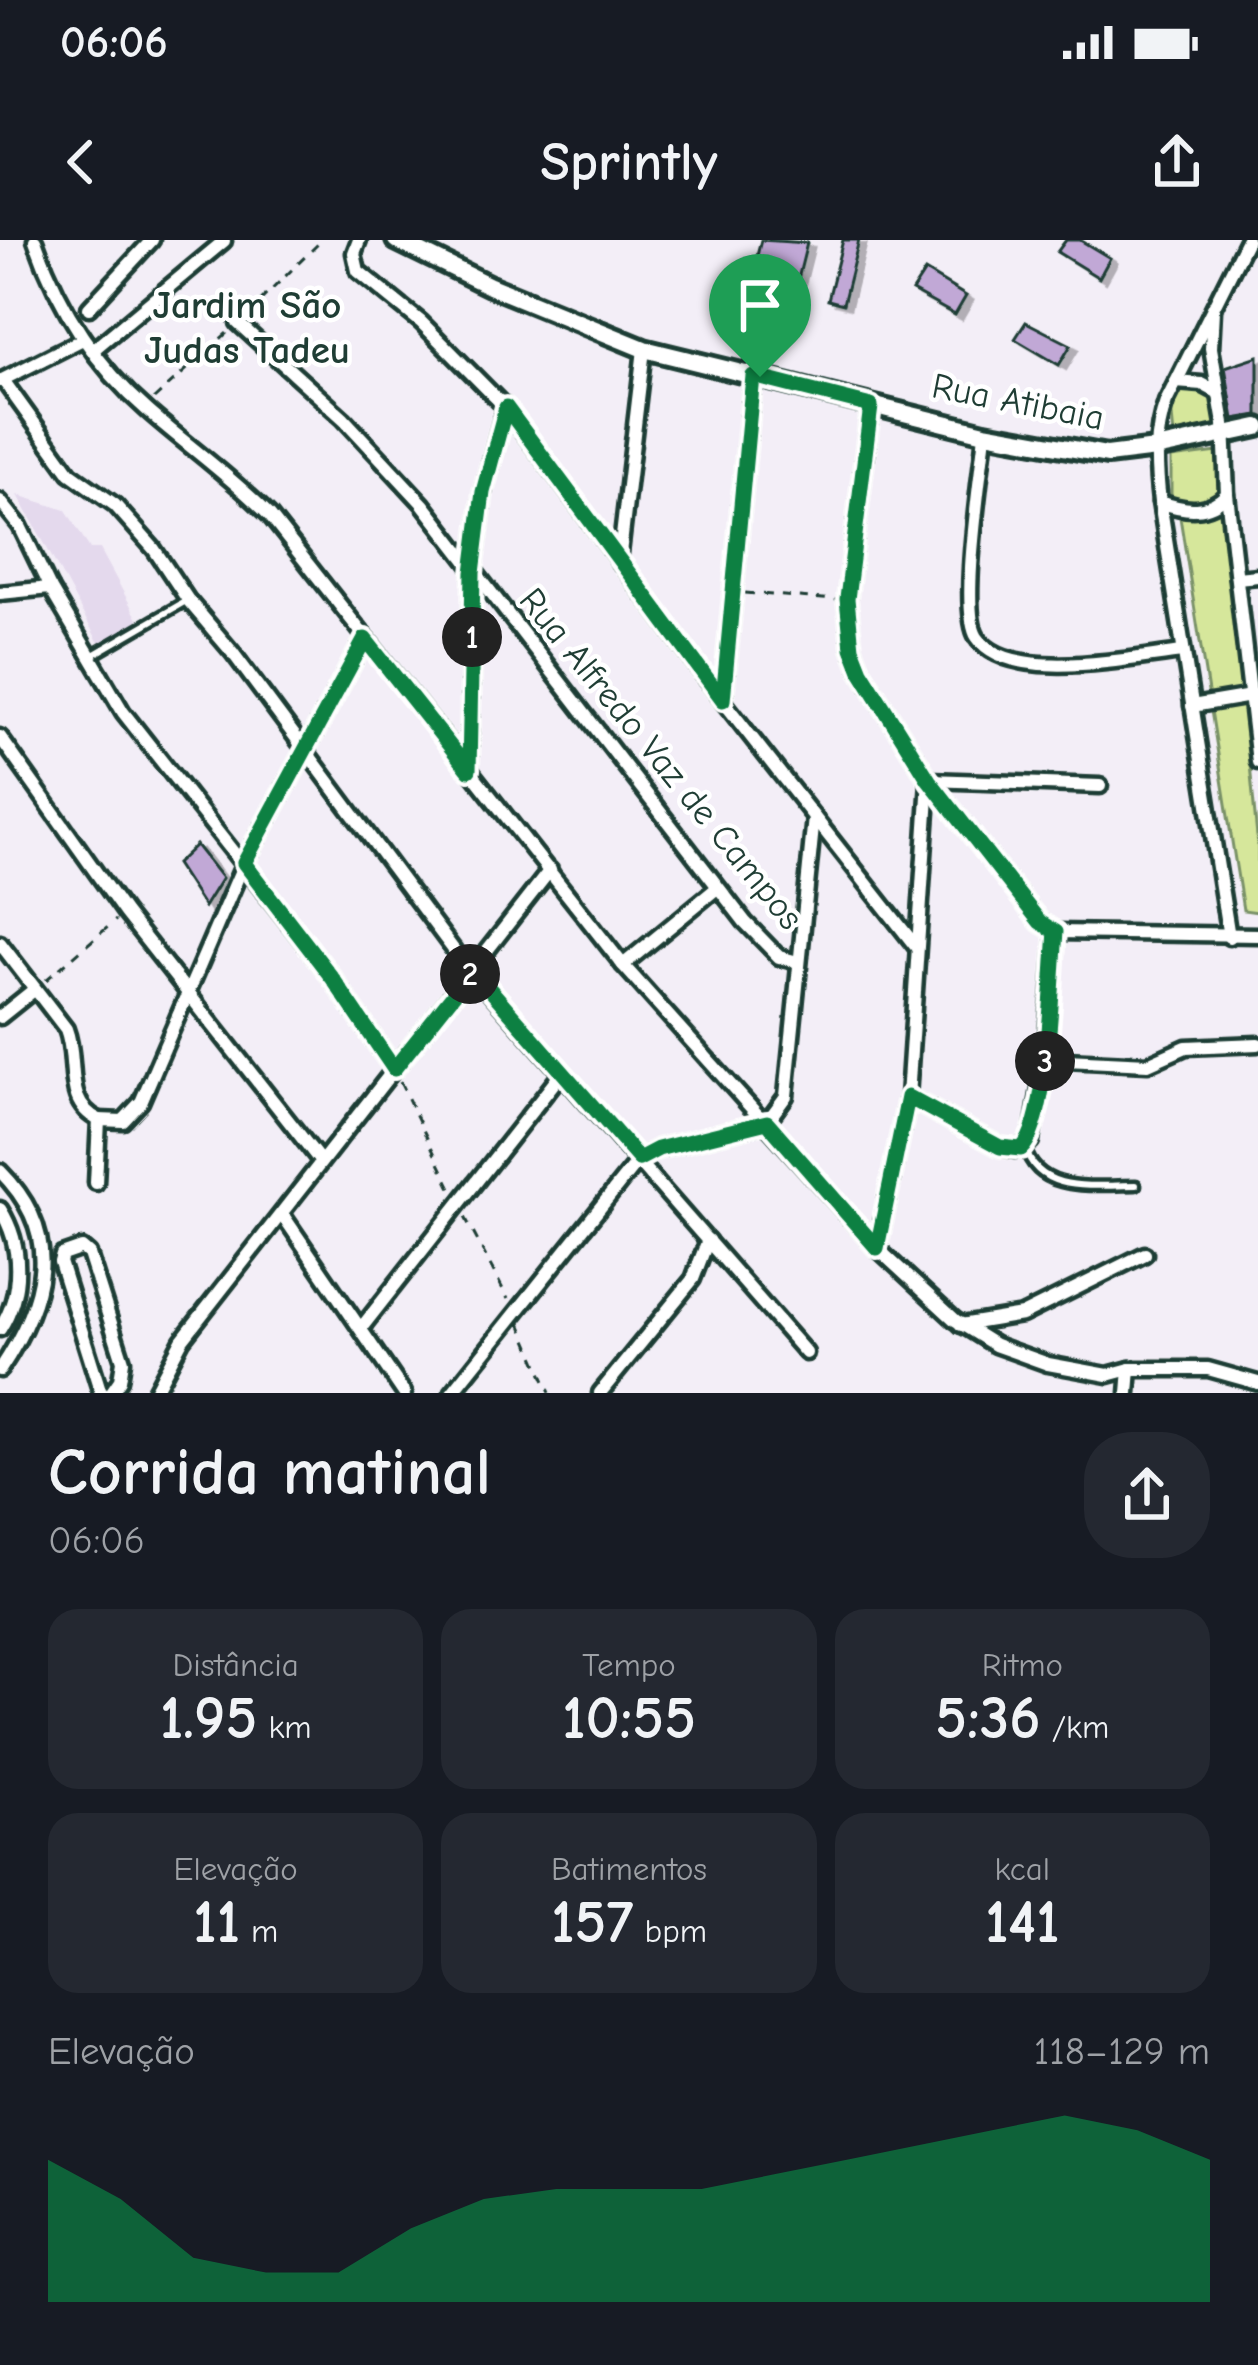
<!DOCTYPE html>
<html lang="pt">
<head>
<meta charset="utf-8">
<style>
  :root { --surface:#171b24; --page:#242831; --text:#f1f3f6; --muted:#9ea1a6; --accent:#0b8043 }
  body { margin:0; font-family:"Comic Neue",sans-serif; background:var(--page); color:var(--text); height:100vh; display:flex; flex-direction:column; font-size:45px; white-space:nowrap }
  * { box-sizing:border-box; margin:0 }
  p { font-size:39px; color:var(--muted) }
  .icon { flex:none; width:66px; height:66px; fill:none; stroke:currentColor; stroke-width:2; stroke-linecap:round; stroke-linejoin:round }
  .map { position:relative; height:1153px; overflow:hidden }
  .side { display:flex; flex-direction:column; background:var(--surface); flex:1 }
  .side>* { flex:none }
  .pin { position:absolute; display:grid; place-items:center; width:102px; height:102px; color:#fff; margin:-123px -51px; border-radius:50% 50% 50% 0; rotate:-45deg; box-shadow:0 0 12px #0007 }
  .pin .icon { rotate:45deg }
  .km { position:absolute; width:60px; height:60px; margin:-30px; border-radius:50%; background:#222; color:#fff; font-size:33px; line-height:60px; text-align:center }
  .round { display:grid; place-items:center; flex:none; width:126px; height:126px; border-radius:48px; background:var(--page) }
  .head { display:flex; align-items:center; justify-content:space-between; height:204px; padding:0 48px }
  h1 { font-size:66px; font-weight:700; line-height:90px }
  .metrics { display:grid; grid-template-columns:repeat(3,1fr); gap:18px; height:204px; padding:12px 48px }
  .metrics div { display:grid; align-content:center; border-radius:30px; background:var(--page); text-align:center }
  .metrics b { font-size:60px; font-weight:700 }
  .metrics small { font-size:33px; font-weight:400 }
  .metrics p { font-size:33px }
  .chart { height:336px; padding:24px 48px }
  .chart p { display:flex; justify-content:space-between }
  .chart svg { width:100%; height:216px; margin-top:12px; fill:var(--accent); opacity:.7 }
  .status { display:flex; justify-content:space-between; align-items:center; height:84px; padding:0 60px; background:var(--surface); direction:ltr }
  .status svg { height:33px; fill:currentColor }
  header { display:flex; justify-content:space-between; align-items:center; height:156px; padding:0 48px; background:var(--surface); font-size:54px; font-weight:700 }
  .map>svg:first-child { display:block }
  .built { fill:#e4d9ed }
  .green { fill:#d6e79b; stroke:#7a9268; stroke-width:3 }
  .building { fill:#c1a8d6; stroke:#1f3d34; stroke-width:3; filter:url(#shadow) }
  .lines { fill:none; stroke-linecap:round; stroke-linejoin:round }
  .service-casing { stroke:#1f3d34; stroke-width:15 }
  .minor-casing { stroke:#1f3d34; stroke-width:21 }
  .secondary-casing { stroke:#1f3d34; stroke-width:26 }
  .path { stroke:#1f3d34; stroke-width:3; stroke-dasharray:9 9; stroke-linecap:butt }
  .service { stroke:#fff; stroke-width:6 }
  .minor { stroke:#fff; stroke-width:12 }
  .secondary { stroke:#fff; stroke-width:16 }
  .route-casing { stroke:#fff; stroke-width:24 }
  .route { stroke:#0b8043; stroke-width:15 }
  .labels { text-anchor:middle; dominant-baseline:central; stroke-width:9; stroke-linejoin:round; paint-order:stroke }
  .street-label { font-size:36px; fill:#1f3d34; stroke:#fff }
  .neighbourhood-label { font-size:39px; font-weight:bold; fill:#1f3d34; stroke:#fff }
</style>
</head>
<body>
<div class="status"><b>06:06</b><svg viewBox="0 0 49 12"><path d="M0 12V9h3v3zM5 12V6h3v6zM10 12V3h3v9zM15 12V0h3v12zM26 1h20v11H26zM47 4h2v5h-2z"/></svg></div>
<header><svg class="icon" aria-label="back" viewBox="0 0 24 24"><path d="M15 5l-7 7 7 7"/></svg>Sprintly<svg class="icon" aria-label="share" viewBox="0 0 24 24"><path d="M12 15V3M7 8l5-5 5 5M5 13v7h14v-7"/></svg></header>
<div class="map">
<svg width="1258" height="1153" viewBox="0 0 1258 1153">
  <defs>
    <filter id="shadow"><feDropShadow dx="7" dy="4.5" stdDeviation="0" flood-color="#0004"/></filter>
  </defs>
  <rect width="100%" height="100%" fill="#f3eef7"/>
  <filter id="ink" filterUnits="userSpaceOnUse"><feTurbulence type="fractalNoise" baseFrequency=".00833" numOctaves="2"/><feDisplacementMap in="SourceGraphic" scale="24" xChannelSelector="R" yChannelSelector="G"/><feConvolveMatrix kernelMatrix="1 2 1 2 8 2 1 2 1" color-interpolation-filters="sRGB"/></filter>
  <g filter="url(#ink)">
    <path class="built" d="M18,255L66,270L90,309H100L140,383L99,403Z"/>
    <g class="green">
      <path d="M1193,146L1214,155L1219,187L1174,196L1171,166L1179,151Z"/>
      <path d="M1218,212L1220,254C1205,264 1185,269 1171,255V218Z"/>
      <path d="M1225,268L1258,607V672L1243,670L1179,271L1203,273Z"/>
    </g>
    <g class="building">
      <path d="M761,0L807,3L795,51L751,39Z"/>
      <path d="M843,0H859L843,64L828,60Z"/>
      <path d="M1066,0H1080L1110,18L1099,38L1057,12Z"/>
      <path d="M925,31L966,56L955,75L912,51Z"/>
      <path d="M1026,82L1071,105L1059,125L1015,99Z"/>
      <path d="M1258,116V175L1234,179L1225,127Z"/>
      <path d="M196,605L222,638L204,667L176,624Z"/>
    </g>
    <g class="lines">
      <defs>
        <g id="service">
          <path d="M93,415L186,361"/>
          <path d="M1025,907C1038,955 1095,945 1136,945"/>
        </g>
        <g id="minor">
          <path d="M35,0C58,66 95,125 148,171C189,207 232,237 270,276L623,725L877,1008L955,1080L995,1105L1048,1124L1108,1135L1130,1129H1208L1258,1143"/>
          <path d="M359,0L354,13L358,31L421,82L505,167L723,461L917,708"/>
          <path d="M89,68L152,0"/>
          <path d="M1213,70L1211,108L1224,184L1227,254L1258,522"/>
          <path d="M238,83L344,179L423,264L745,682L779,717L798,722"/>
          <path d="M93,110L224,1"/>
          <path d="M3,140L70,233L115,265L154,309L188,360L233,413L456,713L806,1113"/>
          <path d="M0,141L83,99"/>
          <path d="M1176,142L1202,144L1217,152"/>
          <path d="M871,166L847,359L852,408L861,431L929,540L1040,682L1056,692"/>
          <path d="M985,193C982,230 959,370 977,397C1009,445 1134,417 1183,412"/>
          <path d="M0,261L20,286L50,348L123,472L333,739L394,829"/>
          <path d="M1160,262C1185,271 1208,274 1227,254"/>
          <path d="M619,322L644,109"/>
          <path d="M1237,338L1258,336"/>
          <path d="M0,353L50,348"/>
          <path d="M723,461L753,135"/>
          <path d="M1192,466L1257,455"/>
          <path d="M0,497L125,673L321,922"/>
          <path d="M469,529L473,333L483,252L505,167"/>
          <path d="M929,540L1100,546"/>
          <path d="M1056,692L1258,695"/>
          <path d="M1229,697L1160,262C1156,227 1154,195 1166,162L1247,0"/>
          <path d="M0,703L66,789C79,822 62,862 99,880"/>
          <path d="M623,725L717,648"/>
          <path d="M0,777L35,749"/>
          <path d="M1045,819L1148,824L1186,807L1258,804"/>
          <path d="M908,857L1000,907L1015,910L1031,901L1045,819L1056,692"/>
          <path d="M0,931C65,996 45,1062 0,1130"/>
          <path d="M96,943L99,880L123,881L141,862L244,623L365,399"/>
          <path d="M0,969C23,1005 23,1053 0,1089"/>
          <path d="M282,974L404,1153"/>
          <path d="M877,1008L908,857L929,541"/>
          <path d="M961,1085L1022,1075L1145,1014"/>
          <path d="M362,1087L561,834"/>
          <path d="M101,1153L60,1022L62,1015L82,1008L89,1014L123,1121L120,1140L111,1153"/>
          <path d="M154,1153L182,1100L550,630"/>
          <path d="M452,1153L639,919L658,909L767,882L786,856L814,577"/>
          <path d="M600,1153L693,1039L708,1000"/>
          <path d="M1128,1153L1130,1129"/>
        </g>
        <path id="secondary" d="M396,0L490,46L644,109L985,193L1107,215L1156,209L1258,187"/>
      </defs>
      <use href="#service" class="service-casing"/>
      <use href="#minor" class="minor-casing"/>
      <use href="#secondary" class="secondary-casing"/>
      <g class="path">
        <path d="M247,74L322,0"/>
        <path d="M154,159L227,93"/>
        <path d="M745,353L837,360"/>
        <path d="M46,740L116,680"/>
        <path d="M400,842L453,952"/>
        <path d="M465,977L508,1059"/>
        <path d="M520,1083L550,1153"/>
      </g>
      <use href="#service" class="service"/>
      <use href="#minor" class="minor"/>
      <use href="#secondary" class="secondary"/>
    </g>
  </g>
  <g class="lines" filter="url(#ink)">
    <defs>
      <path id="route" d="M753,136L871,166L847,359L852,408L861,431L929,540L1040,682L1056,692C1052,735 1049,886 1021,909L1000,907L908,857L877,1008L767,882L658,909L639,919L473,730L394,829L333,739L244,623L365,399L469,530L473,333L483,252L506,167L723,460Z"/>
    </defs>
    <use href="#route" class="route-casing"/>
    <use href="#route" class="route"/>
  </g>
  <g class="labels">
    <g class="street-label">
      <text transform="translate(1018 162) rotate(11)">Rua Atibaia</text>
      <text transform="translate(661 519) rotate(51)">Rua Alfredo Vaz de Campos</text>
    </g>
    <g class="neighbourhood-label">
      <text x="247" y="65">Jardim São<tspan x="247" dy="45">Judas Tadeu</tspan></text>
    </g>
  </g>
</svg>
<div class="pin" style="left:760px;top:137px;background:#1e9e55"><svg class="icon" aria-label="arrive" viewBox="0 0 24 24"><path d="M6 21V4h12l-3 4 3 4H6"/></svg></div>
<b class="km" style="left:472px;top:397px">1</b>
<b class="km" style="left:470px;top:734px">2</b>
<b class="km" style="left:1045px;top:821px">3</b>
</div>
<section class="side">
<div class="head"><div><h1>Corrida matinal</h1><p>06:06</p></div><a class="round"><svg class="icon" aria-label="share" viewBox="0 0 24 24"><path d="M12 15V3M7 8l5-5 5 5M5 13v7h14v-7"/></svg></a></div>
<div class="metrics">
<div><p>Distância</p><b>1.95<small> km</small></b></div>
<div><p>Tempo</p><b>10:55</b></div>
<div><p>Ritmo</p><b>5:36<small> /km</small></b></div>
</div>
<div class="metrics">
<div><p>Elevação</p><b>11<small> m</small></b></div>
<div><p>Batimentos</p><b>157<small> bpm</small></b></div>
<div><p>kcal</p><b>141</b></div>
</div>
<div class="chart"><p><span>Elevação</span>118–129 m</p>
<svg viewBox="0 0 160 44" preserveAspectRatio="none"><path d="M0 44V15L10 23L20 35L30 38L40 38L50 29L60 23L70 21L80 21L90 21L100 18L110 15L120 12L130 9L140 6L150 9L160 15V44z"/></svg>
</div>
</section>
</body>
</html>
